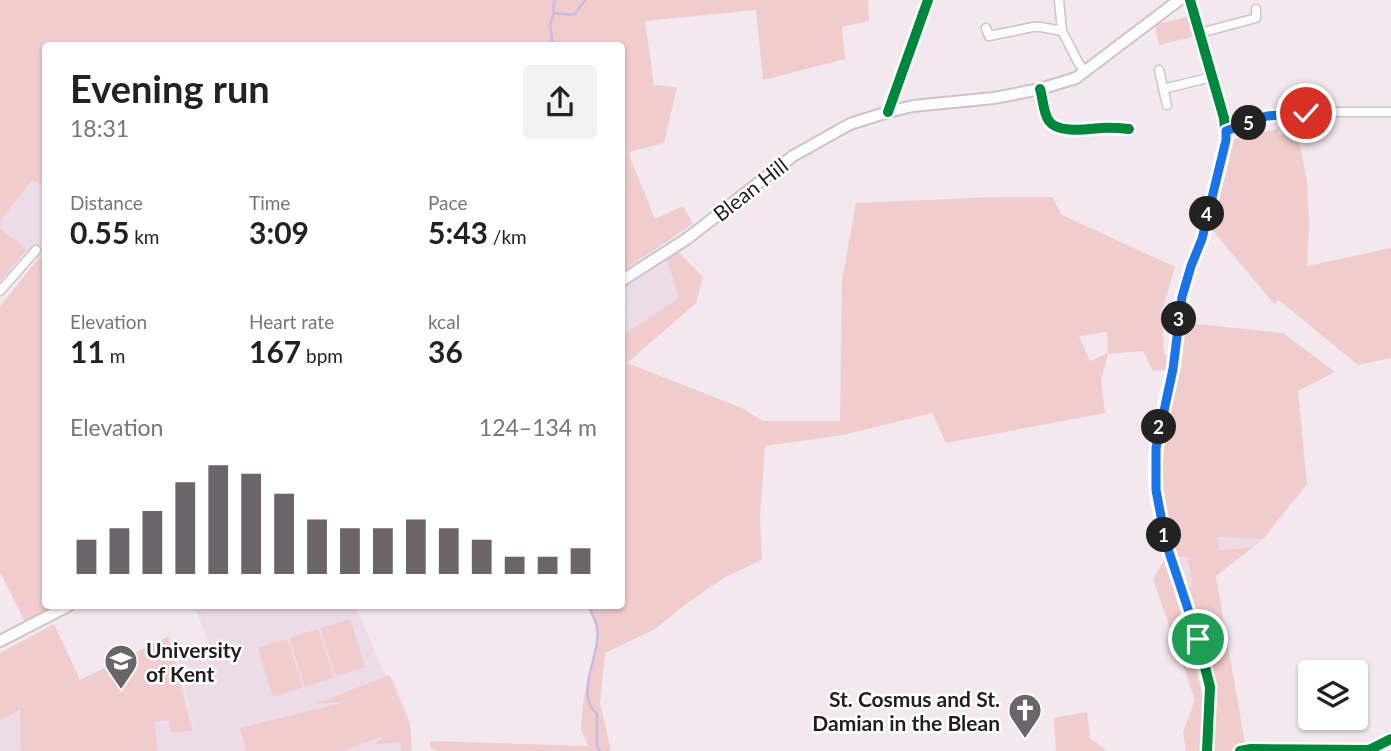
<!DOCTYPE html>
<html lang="en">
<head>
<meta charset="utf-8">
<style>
  :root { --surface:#fff; --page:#f2f2f2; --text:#222; --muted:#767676; --accent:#6b6469 }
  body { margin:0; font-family:Lato,sans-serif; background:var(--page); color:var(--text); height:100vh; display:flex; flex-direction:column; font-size:26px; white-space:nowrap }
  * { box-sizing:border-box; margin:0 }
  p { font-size:23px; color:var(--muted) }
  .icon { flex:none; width:38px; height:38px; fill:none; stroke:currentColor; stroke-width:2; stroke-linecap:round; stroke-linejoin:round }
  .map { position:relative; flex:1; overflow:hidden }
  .drawer { position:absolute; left:42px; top:42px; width:583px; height:567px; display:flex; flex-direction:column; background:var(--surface); border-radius:7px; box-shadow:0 2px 5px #0004 }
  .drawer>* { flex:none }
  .fabs { position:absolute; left:1298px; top:660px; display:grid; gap:14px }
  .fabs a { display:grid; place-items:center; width:70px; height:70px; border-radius:7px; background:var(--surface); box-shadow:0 2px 5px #0004; font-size:35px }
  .pin { position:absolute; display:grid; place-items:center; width:60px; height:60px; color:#fff; margin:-30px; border:4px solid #fff; border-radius:50%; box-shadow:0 2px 7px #0007 }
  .km { position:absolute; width:35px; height:35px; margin:-18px; border-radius:50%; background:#222; color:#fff; font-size:19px; line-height:35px; text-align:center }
  .round { display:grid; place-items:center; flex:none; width:74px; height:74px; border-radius:7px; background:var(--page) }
  .summary { display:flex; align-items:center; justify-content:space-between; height:119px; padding:0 28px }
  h1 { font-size:38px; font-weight:700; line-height:52px }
  .figures { display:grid; grid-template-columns:repeat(3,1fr); gap:10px; height:119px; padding:7px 28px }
  .figures div { display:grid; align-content:center }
  .figures b { font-size:30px; font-weight:700 }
  .figures small { font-size:19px; font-weight:400 }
  .figures p { font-size:19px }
  .chart { height:196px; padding:14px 28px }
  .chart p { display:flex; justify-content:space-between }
  .chart svg { width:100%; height:126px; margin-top:7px; stroke:var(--accent); stroke-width:6 }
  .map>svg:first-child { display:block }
  .built { fill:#eddbe7 }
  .green { fill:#f0cccc; fill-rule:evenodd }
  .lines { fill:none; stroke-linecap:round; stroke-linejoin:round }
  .stream { stroke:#c7bae6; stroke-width:2.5 }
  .minor-casing { stroke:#ccc4c9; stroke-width:11 }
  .major-casing { stroke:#ccc4c9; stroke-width:14 }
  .minor { stroke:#fdfcfc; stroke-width:8 }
  .major { stroke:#fdfcfc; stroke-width:10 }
  .cycleway-casing { stroke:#fff; stroke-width:15 }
  .cycleway { stroke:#00873e; stroke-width:10 }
  .route-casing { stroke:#fff; stroke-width:14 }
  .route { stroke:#1a73e8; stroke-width:9 }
  .labels { text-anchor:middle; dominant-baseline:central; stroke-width:5; stroke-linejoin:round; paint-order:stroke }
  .street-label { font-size:21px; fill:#231d21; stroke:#fff }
  .poi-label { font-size:21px; font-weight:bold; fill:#231d21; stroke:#fff; text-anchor:start }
</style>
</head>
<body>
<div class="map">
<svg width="1391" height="751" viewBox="0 0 1391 751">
  <rect width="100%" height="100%" fill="#f2e8ee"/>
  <g class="built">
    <path d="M32,180L45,188V256L38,259L0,228V221Z"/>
    <path d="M667,260L679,298L621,336V289Z"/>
    <path d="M1217,537L1263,539L1253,547L1218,550Z"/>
    <path d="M1187,556L1193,586L1183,588L1174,557Z"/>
    <path d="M194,606H356L385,676L389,675L393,680L406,710L410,725V740L412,751H0V721L169,636L197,739L178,660L213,651Z"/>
  </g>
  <g class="green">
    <path d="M0,0H868L869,21L842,27L845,59L763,80L756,10L645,21L654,85L677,87L664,143L630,152V157L655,219L683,206L693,224L621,272V46H46L45,187L32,180L0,221Z"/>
    <path d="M1191,16L1196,36L1159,45L1155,25Z"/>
    <path d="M1278,129L1279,135L1298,134L1307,182L1309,224L1307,266L1391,248V358L1358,365L1279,300L1274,304L1209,226L1233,139Z"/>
    <path d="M994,197H1052L1062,215L1175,267L1162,310L1164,354L1171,355L1169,369L1153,371L1143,351L1108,354L1101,380L1105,413L946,443L932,413L843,435L765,446L760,516L762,560L725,577L686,604L655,629L605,653L600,703L611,751H438L430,748V741L588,746L581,729L583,702L596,648L597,626L590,611V606H621V336L679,298L667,260L678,252L703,277L696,303L627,363L742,408L763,421H840L842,280L856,203ZM1107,332L1108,353L1090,361L1079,336Z"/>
    <path d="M0,228L27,250L0,281Z"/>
    <path d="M45,256L46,606H62L25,622L0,572V306L38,259Z"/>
    <path d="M1186,323L1283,333L1335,372L1298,391L1307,484L1263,539L1217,537L1219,550L1253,547L1216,576L1245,744L1252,751H1213L1214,716L1209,670L1183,588L1193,585L1187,557H1174L1162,503L1161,436L1172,401Z"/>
    <path d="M1164,560L1175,592L1203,697V751H1186L1183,732L1195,700L1153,579Z"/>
    <path d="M350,619L365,667L336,676L320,628Z"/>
    <path d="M54,624L80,680L167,637L172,650L192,731L171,732L169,720L154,722L158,751H21L20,710L0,721V653Z"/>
    <path d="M318,629L334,677L305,687L289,638Z"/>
    <path d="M287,639L303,687L273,697L258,648Z"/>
    <path d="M389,675L410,725L412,751H402L400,742L373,745L385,736L342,751H246L240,728L350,701L316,704Z"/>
    <path d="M1087,712L1090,738L1107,751H1056L1054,718Z"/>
  </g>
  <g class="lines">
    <g class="stream">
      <path d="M554,13L574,15L585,0"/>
      <path d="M553,46L550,25L554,13L553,7L555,0"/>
      <path d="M590,606C590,614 596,619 597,627C602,654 573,693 597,714V746L600,751"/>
    </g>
    <defs>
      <g id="minor">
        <path d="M1059,0L1062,31L1078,62L1085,72"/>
        <path d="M1190,0L1224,118L1226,140L1202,239L1191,266L1182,297L1173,369L1158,434L1155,465L1156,490L1166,543L1198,639L1210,687L1207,751"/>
        <path d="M986,28L989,36L1033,27H1041L1062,31"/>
        <path d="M1200,33L1256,18V9"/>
        <path d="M1159,70L1167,105"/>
        <path d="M1040,89C1043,98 1043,113 1049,121C1058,134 1088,129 1101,128C1111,127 1120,128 1129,129"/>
        <path d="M1163,89L1212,77"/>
        <path d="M888,112L928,0"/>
        <path d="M1225,131L1267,116L1274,115L1335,112H1391"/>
        <path d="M0,291L36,250"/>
      </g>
      <g id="major">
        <path d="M621,281L688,238L793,156L850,124L888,112L913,106L994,98L1040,89L1076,78L1179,0"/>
        <path d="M0,641L68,606"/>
      </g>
    </defs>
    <use href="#minor" class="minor-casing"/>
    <use href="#major" class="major-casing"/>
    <use href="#minor" class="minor"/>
    <use href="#major" class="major"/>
    <defs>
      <g id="cycleway">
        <path d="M1190,0L1224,118L1226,140L1202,239L1191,266L1182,297L1173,369L1158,434L1155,465L1156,490L1166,543L1198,639L1210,687L1207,751"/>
        <path d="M1040,89C1043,98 1043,113 1049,121C1058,134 1088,129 1101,128C1111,127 1120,128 1129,129"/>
        <path d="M888,112L928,0"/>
        <path d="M1240,751L1251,749L1369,750L1391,739"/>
      </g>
    </defs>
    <use href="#cycleway" class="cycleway-casing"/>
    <use href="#cycleway" class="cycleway"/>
  </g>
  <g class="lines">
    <defs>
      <path id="route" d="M1198,639L1166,543L1156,490V448L1173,369L1182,297L1191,266L1202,239L1226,140V131L1267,116L1306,113"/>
    </defs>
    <use href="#route" class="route-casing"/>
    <use href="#route" class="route"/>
  </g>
  <defs>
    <symbol id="university-pin" viewBox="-11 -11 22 30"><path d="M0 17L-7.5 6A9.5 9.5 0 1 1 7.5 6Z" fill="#6b6469" stroke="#fff"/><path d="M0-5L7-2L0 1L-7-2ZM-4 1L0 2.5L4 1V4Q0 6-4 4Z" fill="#fff"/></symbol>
    <symbol id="church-pin" viewBox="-11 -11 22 30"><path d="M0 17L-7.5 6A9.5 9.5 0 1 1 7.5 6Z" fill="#6b6469" stroke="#fff"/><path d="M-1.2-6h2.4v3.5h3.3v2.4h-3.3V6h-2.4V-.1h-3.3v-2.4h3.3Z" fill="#fff"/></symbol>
  </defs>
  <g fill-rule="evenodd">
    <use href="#university-pin" x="102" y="642" width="38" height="52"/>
    <use href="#church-pin" x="1006" y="691" width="38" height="52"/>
  </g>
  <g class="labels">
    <g class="street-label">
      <text transform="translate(750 189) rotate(-38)">Blean Hill</text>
    </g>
    <g class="poi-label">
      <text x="146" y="649">University<tspan x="146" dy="24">of Kent</tspan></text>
      <text x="1000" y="698" text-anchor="end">St. Cosmus and St.<tspan x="1000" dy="24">Damian in the Blean</tspan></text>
    </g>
  </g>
</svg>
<div class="fabs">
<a><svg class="icon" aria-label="layers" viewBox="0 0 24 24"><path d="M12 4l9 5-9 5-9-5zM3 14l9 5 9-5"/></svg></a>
</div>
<div class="pin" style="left:1198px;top:639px;background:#1e9e55"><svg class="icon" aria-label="arrive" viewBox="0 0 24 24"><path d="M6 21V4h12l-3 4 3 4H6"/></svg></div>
<div class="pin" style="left:1306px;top:113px;background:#d93025"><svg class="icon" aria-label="check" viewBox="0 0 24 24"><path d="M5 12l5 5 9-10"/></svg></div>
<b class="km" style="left:1164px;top:535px">1</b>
<b class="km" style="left:1159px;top:427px">2</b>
<b class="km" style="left:1179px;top:319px">3</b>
<b class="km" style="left:1207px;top:214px">4</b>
<b class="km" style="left:1249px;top:123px">5</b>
<section class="drawer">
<div class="summary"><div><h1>Evening run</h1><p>18:31</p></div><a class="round"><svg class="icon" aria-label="share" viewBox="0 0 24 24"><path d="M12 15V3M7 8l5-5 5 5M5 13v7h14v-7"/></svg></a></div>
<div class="figures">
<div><p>Distance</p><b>0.55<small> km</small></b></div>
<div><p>Time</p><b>3:09</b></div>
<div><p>Pace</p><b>5:43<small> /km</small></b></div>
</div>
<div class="figures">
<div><p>Elevation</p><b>11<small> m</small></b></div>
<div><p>Heart rate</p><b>167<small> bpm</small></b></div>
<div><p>kcal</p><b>36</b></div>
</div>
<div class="chart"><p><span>Elevation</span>124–134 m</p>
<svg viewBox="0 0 160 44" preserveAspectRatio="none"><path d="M5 44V32M15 44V28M25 44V22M35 44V12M45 44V6M55 44V9M65 44V16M75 44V25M85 44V28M95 44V28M105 44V25M115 44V28M125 44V32M135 44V38M145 44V38M155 44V35"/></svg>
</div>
</section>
</div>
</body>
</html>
